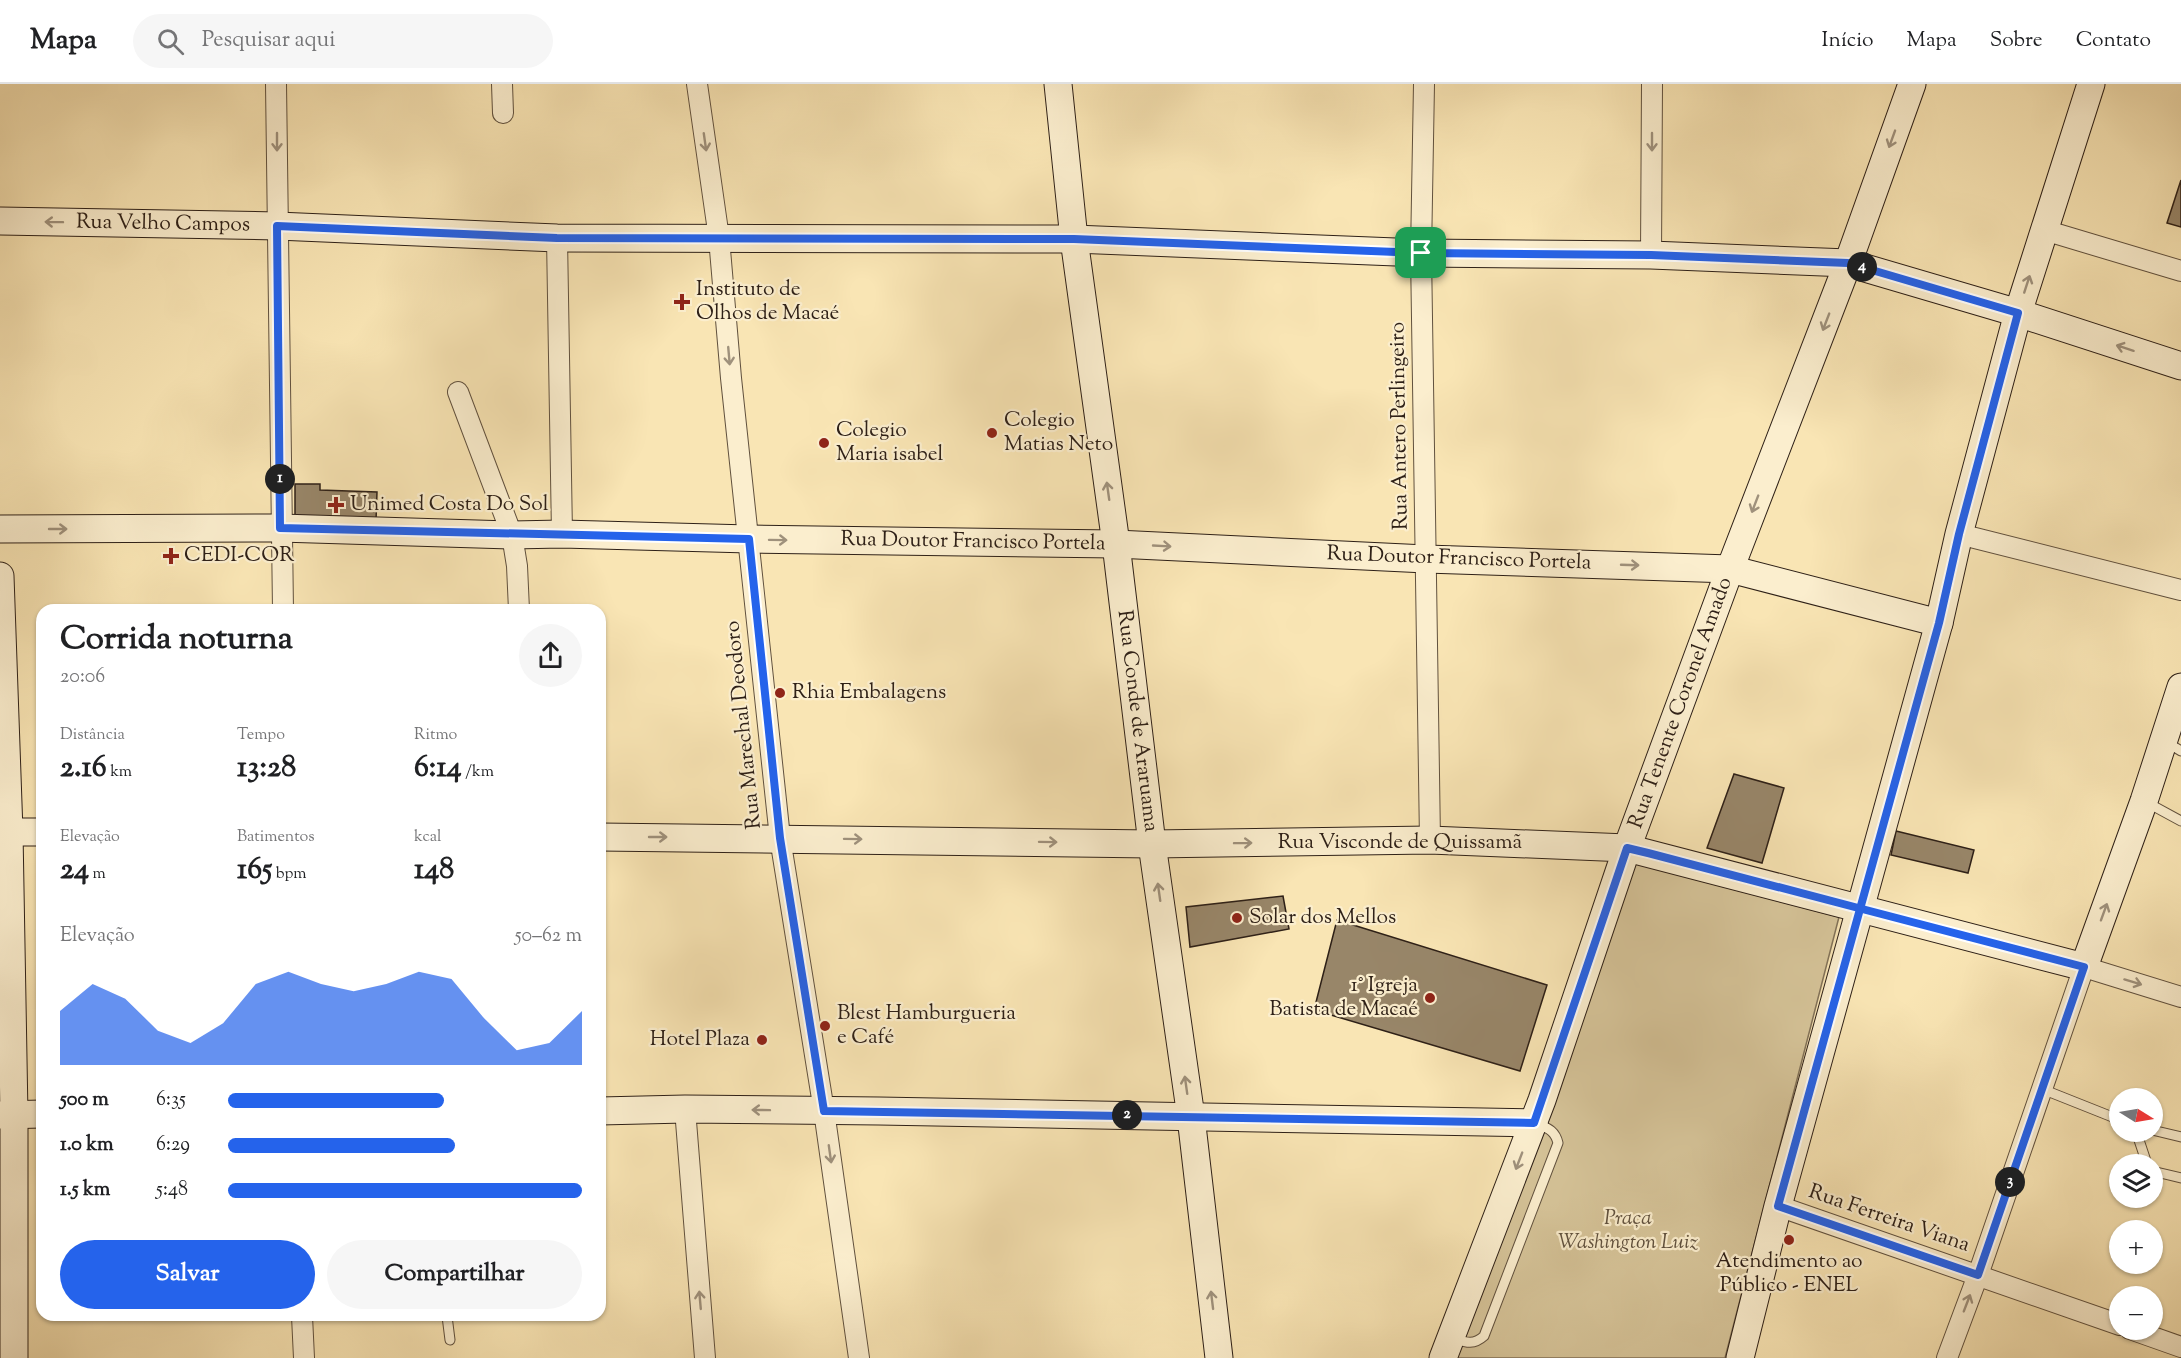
<!DOCTYPE html>
<html lang="pt">
<head>
<meta charset="utf-8">
<style>
  :root { --surface:#fff; --page:#f6f6f6; --text:#202124; --muted:#757577; --line:#e0e0e0; --accent:#2563eb }
  body { margin:0; font-family:"Sorts Mill Goudy",serif; background:var(--page); color:var(--text); height:100vh; display:flex; flex-direction:column; font-size:22px; white-space:nowrap }
  * { box-sizing:border-box; margin:0 }
  p { font-size:20px; color:var(--muted) }
  .icon { flex:none; width:33px; height:33px; fill:none; stroke:currentColor; stroke-width:2; stroke-linecap:round; stroke-linejoin:round }
  .map { position:relative; flex:1; overflow:hidden }
  .details { position:absolute; left:36px; top:520px; width:570px; height:717px; display:flex; flex-direction:column; background:var(--surface); border-radius:18px; box-shadow:0 2px 4px #0004 }
  .details>* { flex:none }
  .needle { width:39px; rotate:101deg }
  .controls { position:absolute; left:2109px; top:1004px; display:grid; gap:12px }
  .controls a { display:grid; place-items:center; width:54px; height:54px; border-radius:50%; background:var(--surface); box-shadow:0 2px 4px #0004; font-size:30px }
  .pin { position:absolute; display:grid; place-items:center; width:51px; height:51px; color:#fff; margin:-26px; border-radius:12px; box-shadow:0 3px 9px #0006 }
  .km { position:absolute; width:30px; height:30px; margin:-15px; border-radius:50%; background:#222; color:#fff; font-size:16px; line-height:30px; text-align:center }
  .round { display:grid; place-items:center; flex:none; width:63px; height:63px; border-radius:32px; background:var(--page) }
  .summary { display:flex; align-items:center; justify-content:space-between; height:102px; padding:0 24px }
  h1 { font-size:33px; font-weight:800; line-height:45px }
  .metrics { display:grid; grid-template-columns:repeat(3,1fr); gap:9px; height:102px; padding:6px 24px }
  .metrics div { display:grid; align-content:center }
  .metrics b { font-size:30px; font-weight:800 }
  .metrics small { font-size:16px; font-weight:400 }
  .metrics p { font-size:16px }
  .chart { height:168px; padding:12px 24px }
  .chart p { display:flex; justify-content:space-between }
  .chart svg { width:100%; height:108px; margin-top:6px; fill:var(--accent); opacity:.7 }
  .primary-button { display:flex; gap:12px; margin-top:auto; padding:12px 24px }
  .primary-button a { flex:1; height:69px; border-radius:36px; background:var(--accent); color:#fff; font-size:24px; font-weight:800; line-height:69px; text-align:center }
  .primary-button a+a { background:var(--page); color:var(--text) }
  ul { padding:0 24px; list-style:none; font-size:20px }
  li { display:grid; grid-template-columns:96px 72px 1fr; align-items:center; height:45px }
  li i { height:15px; border-radius:8px; background:var(--accent) }
  header { display:flex; align-items:center; gap:36px; box-sizing:border-box; height:84px; padding:0 30px; background:var(--surface); border-bottom:2px solid var(--line) }
  header strong { font-size:28px }
  nav { display:flex; gap:33px; margin-inline-start:auto; font-size:21px }
  .search { width:420px; height:54px; background:var(--page); display:flex; align-items:center; gap:15px; box-sizing:border-box; padding:0 21px; border-radius:33px; color:var(--muted); font-size:22px }
  .map>svg:first-child { display:block }
  .green { fill:#d6c499; stroke:#827258; stroke-width:1.5 }
  .building { fill:#988669; stroke:#2e2017; stroke-width:1.5 }
  .lines { fill:none; stroke-linecap:round; stroke-linejoin:round }
  .lane-casing { stroke:#61513e; stroke-width:11 }
  .street-casing { stroke:#61513e; stroke-width:22 }
  .secondary-casing { stroke:#2e2017; stroke-width:29 }
  .lane { stroke:#fbeece; stroke-width:9 }
  .street { stroke:#fbeece; stroke-width:20 }
  .secondary { stroke:#fbeece; stroke-width:27 }
  .oneway { stroke:#9f917c }
  .route-casing { stroke:#fff; stroke-width:12 }
  .route { stroke:#2563eb; stroke-width:8 }
  .poi-dot { fill:#8f2418; stroke:#fbeece; stroke-width:2 }
  .labels { text-anchor:middle; dominant-baseline:central; stroke-width:4.5; stroke-linejoin:round; paint-order:stroke }
  .street-label { font-size:21px; fill:#2e2017; stroke:#fbeece }
  .poi-label { font-size:21px; fill:#2e2017; stroke:#fbeece; text-anchor:start }
  .park-label { font-size:21px; font-style:italic; fill:#60513e; stroke:#fbeece }
</style>
</head>
<body>
<header>
<strong>Mapa</strong>
<div class="search"><svg class="icon" aria-label="search" viewBox="0 0 24 24"><circle cx="10" cy="10" r="6"/><path d="M15 15l6 6"/></svg>Pesquisar aqui</div>
<nav><a>Início</a><a>Mapa</a><a>Sobre</a><a>Contato</a></nav>
</header>
<div class="map">
<svg width="2181" height="1274" viewBox="0 0 2181 1274">
  <rect width="100%" height="100%" fill="#f9e5b4"/>
  <filter id="stains"><feTurbulence type="fractalNoise" baseFrequency=".00333" numOctaves="4"/><feColorMatrix values="0 0 0 0 .2 0 0 0 0 .09 0 0 0 0 .02 0 0 0 .5 -.17"/></filter>
  <radialGradient id="worn" r=".72"><stop offset=".6" stop-color="#630" stop-opacity="0"/><stop offset="1" stop-color="#630" stop-opacity=".3"/></radialGradient>
  <path class="green" d="M1633,779L1839,833L1725,1274H1446Z"/>
  <g class="building">
    <path d="M2181,96V143L2167,139Z"/>
    <path d="M295,400H320V406L377,408L376,437L295,433Z"/>
    <path d="M1734,690L1784,704L1762,779L1707,764Z"/>
    <path d="M1896,747L1974,766L1968,789L1891,771Z"/>
    <path d="M1283,812L1289,845L1190,863L1186,823Z"/>
    <path d="M1337,836L1547,901L1520,987L1314,926Z"/>
  </g>
  <g class="lines">
    <defs>
      <g id="lane">
        <path d="M2166,658L2181,667"/>
        <path d="M2146,718L2181,737"/>
        <path d="M2042,1005L2120,1036"/>
        <path d="M2152,1046L2181,1053"/>
        <path d="M2136,1047L2147,1080"/>
        <path d="M2152,1087L2181,1094"/>
        <path d="M447,1232L450,1256"/>
        <path d="M1452,1254C1465,1258 1473,1262 1484,1252L1558,1059C1555,1046 1547,1044 1536,1039"/>
      </g>
      <g id="street">
        <path d="M276,0L283,526"/>
        <path d="M502,0L503,29"/>
        <path d="M697,0L719,154L731,294L780,754L824,1027L859,1274"/>
        <path d="M1424,0L1421,169L1430,756"/>
        <path d="M2044,146L2181,187"/>
        <path d="M557,154L562,450"/>
        <path d="M1651,171L1652,0"/>
        <path d="M458,308L512,451L517,482L519,526"/>
        <path d="M1959,450L2181,506"/>
        <path d="M685,1025L705,1274"/>
        <path d="M1778,1122L2120,1241"/>
        <path d="M302,1232L304,1274"/>
        <path d="M2130,1245L2181,1263"/>
        <path d="M1947,1274L1978,1191L2084,883L2181,913"/>
      </g>
      <g id="secondary">
        <path d="M1058,0L1074,155L1116,460L1152,760L1191,1033L1219,1274"/>
        <path d="M0,137L277,142L557,154L1074,155L1421,169L1651,171L1848,179L2018,229L2181,282"/>
        <path d="M0,445L280,444L512,451L562,450L749,455L1116,460L1426,475L1730,485L1939,539"/>
        <path d="M0,492L9,748L14,1031V1274"/>
        <path d="M9,748H42"/>
        <path d="M600,753L1152,760L1430,756L1627,764L2084,883L2144,717L2181,603"/>
        <path d="M600,1027L685,1025L879,1027L1534,1039"/>
        <path d="M0,1031L42,1030"/>
        <path d="M1443,1274L1542,1016L1627,764L1730,485L1848,179L1912,0"/>
        <path d="M1740,1274L1778,1122L1939,539L1959,450L2018,229L2091,0"/>
      </g>
    </defs>
    <use href="#lane" class="lane-casing"/>
    <use href="#street" class="street-casing"/>
    <use href="#secondary" class="secondary-casing"/>
    <use href="#lane" class="lane"/>
    <use href="#street" class="street"/>
    <use href="#secondary" class="secondary"/>
  </g>
  <defs><path id="oneway-shaft" d="M-6 0H5M1.5-3L5.5 0L1.5 3" fill="none" stroke-width="1.6" stroke-linecap="round" stroke-linejoin="round" transform="scale(1.5)"/></defs>
  <g class="oneway">
    <use href="#oneway-shaft" transform="translate(1892 55) rotate(110)"/>
    <use href="#oneway-shaft" transform="translate(277 58) rotate(90)"/>
    <use href="#oneway-shaft" transform="translate(705 58) rotate(82)"/>
    <use href="#oneway-shaft" transform="translate(1652 58) rotate(90)"/>
    <use href="#oneway-shaft" transform="translate(54 138) rotate(-179)"/>
    <use href="#oneway-shaft" transform="translate(2027 200) rotate(-72)"/>
    <use href="#oneway-shaft" transform="translate(1826 238) rotate(111)"/>
    <use href="#oneway-shaft" transform="translate(2125 264) rotate(-162)"/>
    <use href="#oneway-shaft" transform="translate(729 272) rotate(85)"/>
    <use href="#oneway-shaft" transform="translate(1108 407) rotate(-98)"/>
    <use href="#oneway-shaft" transform="translate(1755 420) rotate(111)"/>
    <use href="#oneway-shaft" transform="translate(58 445)"/>
    <use href="#oneway-shaft" transform="translate(778 456) rotate(1)"/>
    <use href="#oneway-shaft" transform="translate(1162 462) rotate(3)"/>
    <use href="#oneway-shaft" transform="translate(1630 481) rotate(2)"/>
    <use href="#oneway-shaft" transform="translate(658 753)"/>
    <use href="#oneway-shaft" transform="translate(853 755) rotate(1)"/>
    <use href="#oneway-shaft" transform="translate(1048 758) rotate(1)"/>
    <use href="#oneway-shaft" transform="translate(1243 759) rotate(-1)"/>
    <use href="#oneway-shaft" transform="translate(1159 808) rotate(-98)"/>
    <use href="#oneway-shaft" transform="translate(2104 828) rotate(-70)"/>
    <use href="#oneway-shaft" transform="translate(2133 898) rotate(17)"/>
    <use href="#oneway-shaft" transform="translate(1186 1001) rotate(-98)"/>
    <use href="#oneway-shaft" transform="translate(761 1026) rotate(-179)"/>
    <use href="#oneway-shaft" transform="translate(830 1070) rotate(82)"/>
    <use href="#oneway-shaft" transform="translate(1519 1077) rotate(111)"/>
    <use href="#oneway-shaft" transform="translate(700 1216) rotate(-95)"/>
    <use href="#oneway-shaft" transform="translate(1212 1216) rotate(-97)"/>
    <use href="#oneway-shaft" transform="translate(1967 1219) rotate(-69)"/>
  </g>
  <g class="lines">
    <defs>
      <path id="route" d="M1421,169L1074,155L557,154L277,142L280,444L749,455L780,754L824,1027L1534,1039L1627,764L1648,769C1793,807 1939,845 2084,883L1978,1191L1778,1122L1939,539L1959,450L2018,229L1848,179L1651,171L1421,169"/>
    </defs>
    <use href="#route" class="route-casing"/>
    <use href="#route" class="route"/>
  </g>
  <g class="poi-dot">
    <path d="M679 209h6v6h6v6h-6v6h-6v-6h-6v-6h6z"/>
    <circle cx="992" cy="349" r="6"/>
    <circle cx="824" cy="359" r="6"/>
    <path d="M333 412h6v6h6v6h-6v6h-6v-6h-6v-6h6z"/>
    <path d="M168 463h6v6h6v6h-6v6h-6v-6h-6v-6h6z"/>
    <circle cx="780" cy="609" r="6"/>
    <circle cx="1237" cy="834" r="6"/>
    <circle cx="1430" cy="914" r="6"/>
    <circle cx="825" cy="942" r="6"/>
    <circle cx="762" cy="956" r="6"/>
    <circle cx="1789" cy="1156" r="6"/>
  </g>
  <g class="labels">
    <g class="street-label">
      <text transform="translate(163 140) rotate(1)">Rua Velho Campos</text>
      <text transform="translate(1400 342) rotate(-91)">Rua Antero Perlingeiro</text>
      <text transform="translate(973 458) rotate(1)">Rua Doutor Francisco Portela</text>
      <text transform="translate(1459 475) rotate(2)">Rua Doutor Francisco Portela</text>
      <text transform="translate(1681 619) rotate(-70)">Rua Tenente Coronel Amado</text>
      <text transform="translate(1137 637) rotate(83)">Rua Conde de Araruama</text>
      <text transform="translate(744 641) rotate(-96)">Rua Marechal Deodoro</text>
      <text x="1400" y="759">Rua Visconde de Quissamã</text>
      <text transform="translate(1889 1135) rotate(19)">Rua Ferreira Viana</text>
    </g>
    <g class="poi-label">
      <text x="696" y="206">Instituto de<tspan x="696" dy="24">Olhos de Macaé</tspan></text>
      <text x="1004" y="337">Colegio<tspan x="1004" dy="24">Matias Neto</tspan></text>
      <text x="836" y="347">Colegio<tspan x="836" dy="24">Maria isabel</tspan></text>
      <text x="350" y="421">Unimed Costa Do Sol</text>
      <text x="184" y="472">CEDI-COR</text>
      <text x="792" y="609">Rhia Embalagens</text>
      <text x="1249" y="834">Solar dos Mellos</text>
      <text x="1418" y="902" text-anchor="end">1° Igreja<tspan x="1418" dy="24">Batista de Macaé</tspan></text>
      <text x="837" y="930">Blest Hamburgueria<tspan x="837" dy="24">e Café</tspan></text>
      <text x="750" y="956" text-anchor="end">Hotel Plaza</text>
      <text x="1789" y="1178" text-anchor="middle">Atendimento ao<tspan x="1789" dy="24">Público - ENEL</tspan></text>
    </g>
    <g class="park-label">
      <text x="1628" y="1135">Praça<tspan x="1628" dy="24">Washington Luiz</tspan></text>
    </g>
  </g>
  <rect width="100%" height="100%" filter="url(#stains)"/>
  <rect width="100%" height="100%" fill="url(#worn)"/>
</svg>
<div class="controls">
<a><svg class="needle" viewBox="-14 -14 28 28"><path d="M0-13l5 13h-10z" fill="#e53935"/><path d="M0 13l5-13h-10z" fill="#757577"/></svg></a>
<a><svg class="icon" aria-label="layers" viewBox="0 0 24 24"><path d="M12 4l9 5-9 5-9-5zM3 14l9 5 9-5"/></svg></a>
<a>+</a>
<a>−</a>
</div>
<div class="pin" style="left:1421px;top:169px;background:#1e9e55"><svg class="icon" aria-label="arrive" viewBox="0 0 24 24"><path d="M6 21V4h12l-3 4 3 4H6"/></svg></div>
<b class="km" style="left:280px;top:395px">1</b>
<b class="km" style="left:1127px;top:1031px">2</b>
<b class="km" style="left:2010px;top:1098px">3</b>
<b class="km" style="left:1862px;top:183px">4</b>
<section class="details">
<div class="summary"><div><h1>Corrida noturna</h1><p>20:06</p></div><a class="round"><svg class="icon" aria-label="share" viewBox="0 0 24 24"><path d="M12 15V3M7 8l5-5 5 5M5 13v7h14v-7"/></svg></a></div>
<div class="metrics">
<div><p>Distância</p><b>2.16<small> km</small></b></div>
<div><p>Tempo</p><b>13:28</b></div>
<div><p>Ritmo</p><b>6:14<small> /km</small></b></div>
</div>
<div class="metrics">
<div><p>Elevação</p><b>24<small> m</small></b></div>
<div><p>Batimentos</p><b>165<small> bpm</small></b></div>
<div><p>kcal</p><b>148</b></div>
</div>
<div class="chart"><p><span>Elevação</span>50–62 m</p>
<svg viewBox="0 0 160 44" preserveAspectRatio="none"><path d="M0 44V22L10 11L20 17L30 30L40 35L50 27L60 11L70 6L80 11L90 14L100 11L110 6L120 9L130 25L140 38L150 35L160 22V44z"/></svg>
</div>
<ul>
<li><b>500 m</b>6:35<i style="width:61%"></i></li>
<li><b>1.0 km</b>6:29<i style="width:64%"></i></li>
<li><b>1.5 km</b>5:48<i style="width:100%"></i></li>
</ul>
<div class="primary-button"><a>Salvar</a><a>Compartilhar</a></div>
</section>
</div>
</body>
</html>
